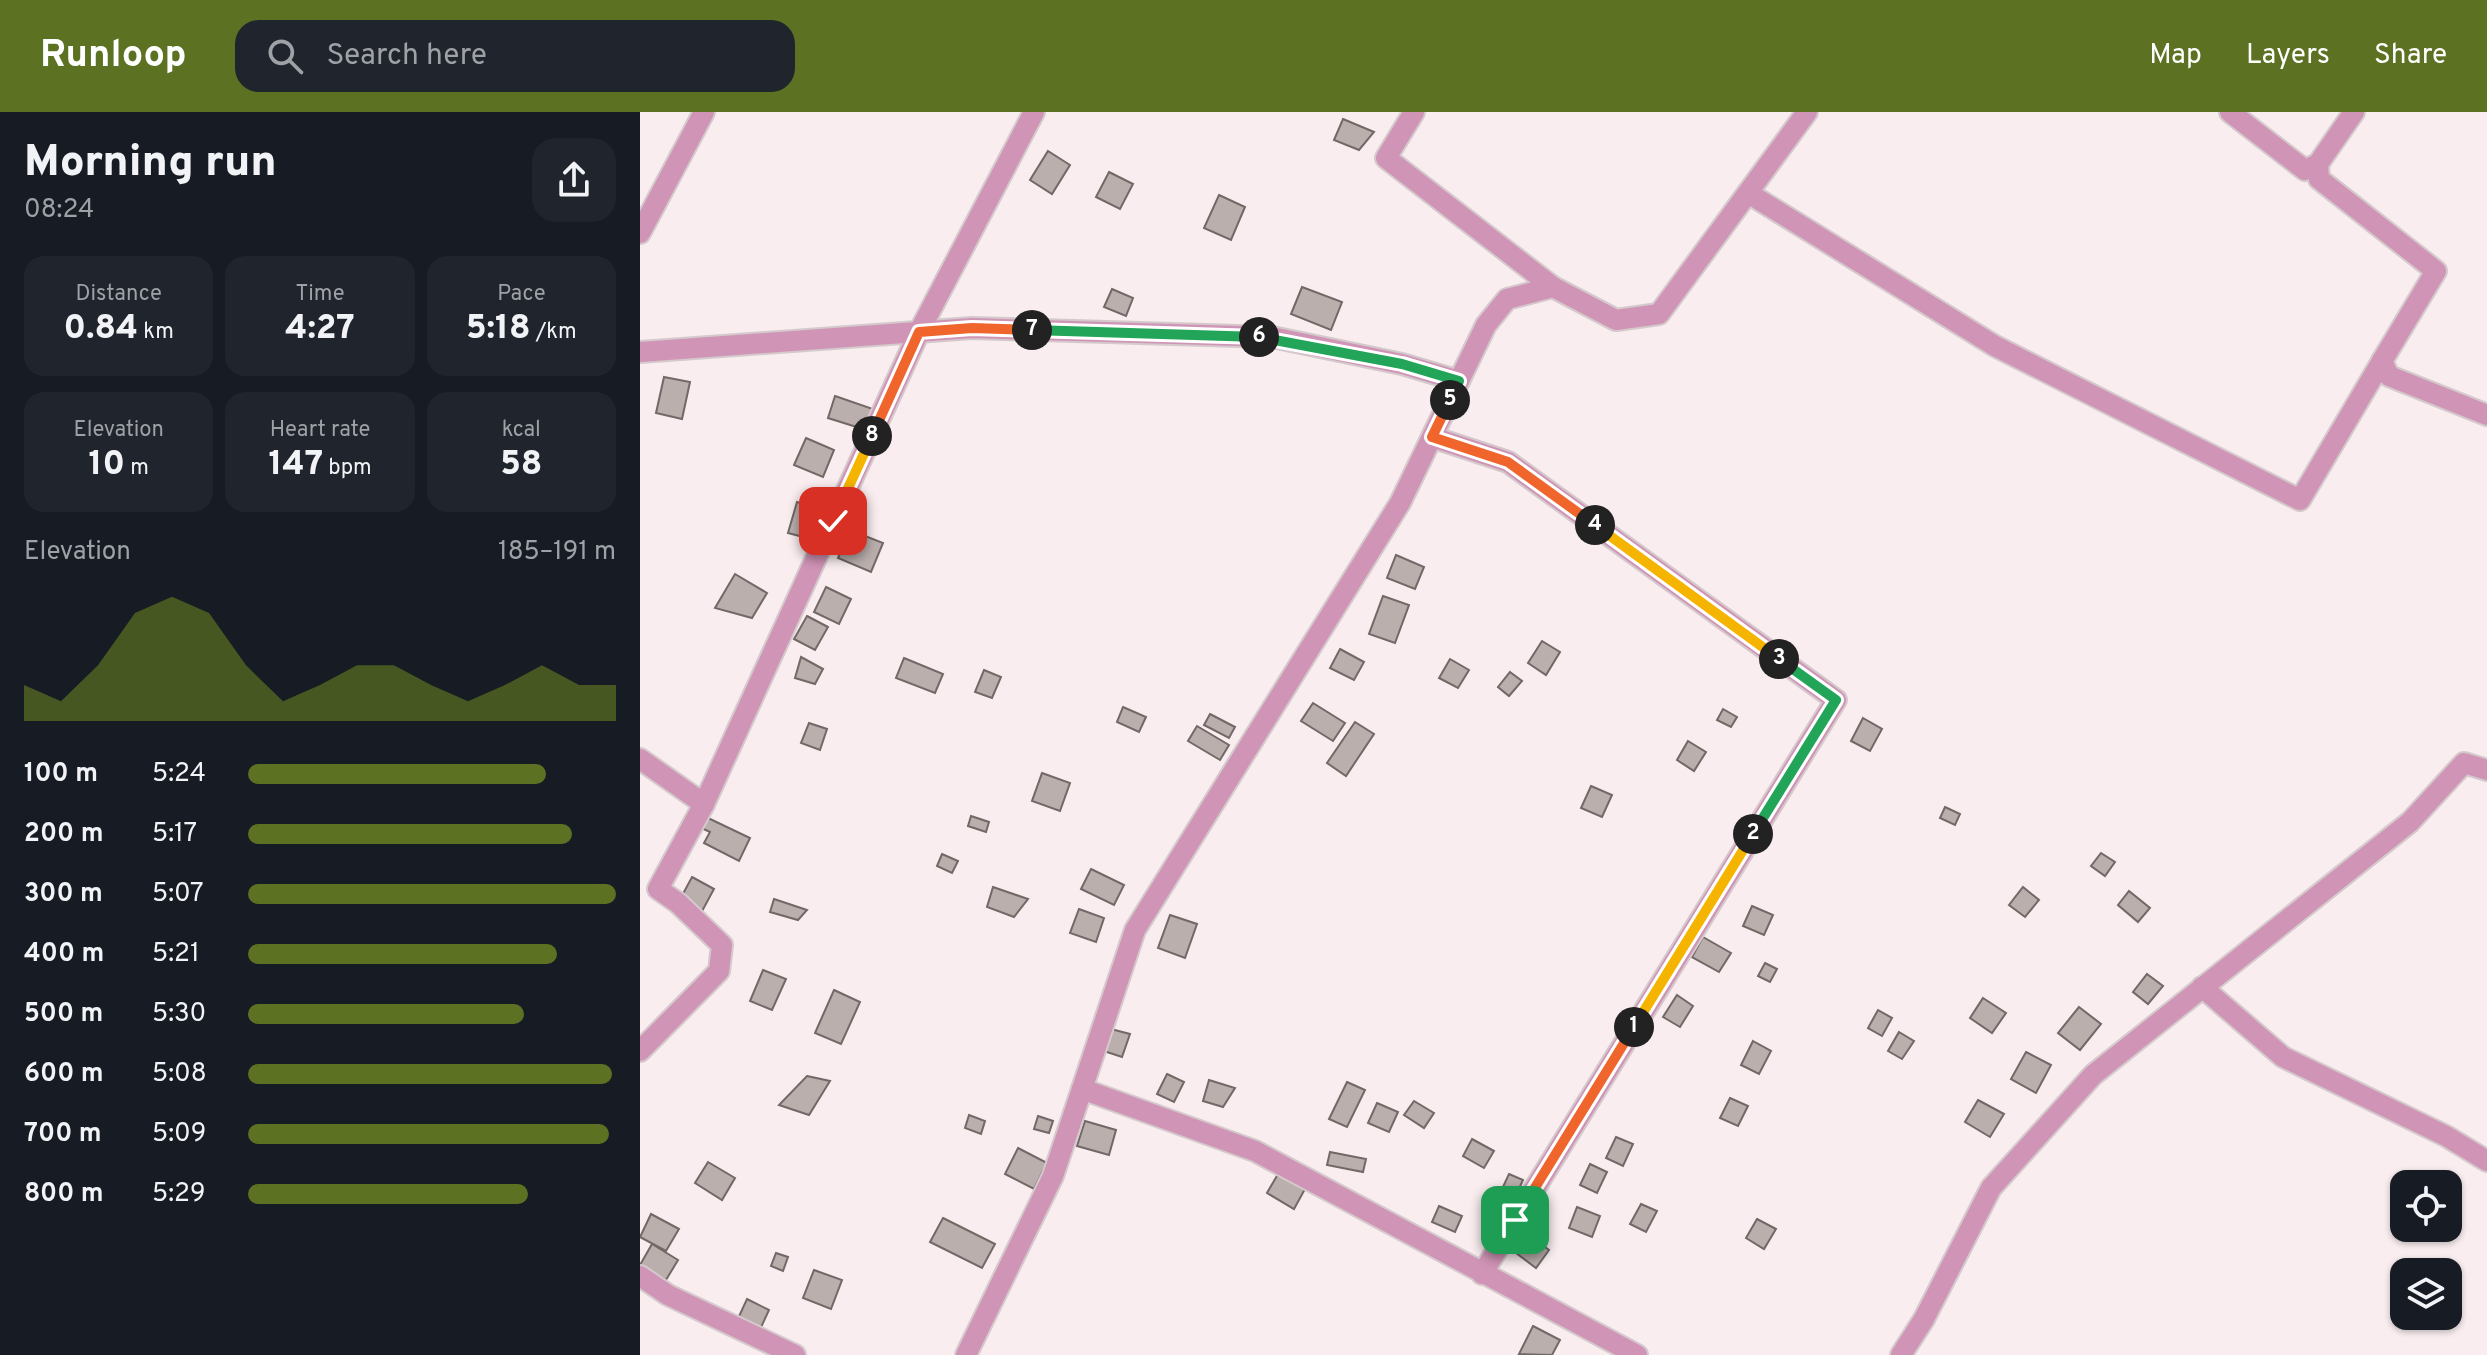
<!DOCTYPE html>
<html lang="en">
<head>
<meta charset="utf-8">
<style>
  :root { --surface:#171b24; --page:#20242c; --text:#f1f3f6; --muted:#9ea1a6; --accent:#5c7121 }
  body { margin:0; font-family:Overpass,sans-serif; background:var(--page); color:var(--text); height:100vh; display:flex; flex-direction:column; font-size:30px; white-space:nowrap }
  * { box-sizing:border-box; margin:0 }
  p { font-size:26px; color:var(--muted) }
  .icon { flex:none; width:44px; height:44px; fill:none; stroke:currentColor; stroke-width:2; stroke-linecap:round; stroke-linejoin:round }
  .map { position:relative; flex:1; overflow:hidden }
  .side { display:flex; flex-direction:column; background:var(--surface); width:640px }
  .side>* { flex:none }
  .tools { position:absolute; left:1750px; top:1058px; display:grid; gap:16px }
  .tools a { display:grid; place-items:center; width:72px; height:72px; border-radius:16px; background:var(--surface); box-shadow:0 2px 6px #0004; font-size:40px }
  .pin { position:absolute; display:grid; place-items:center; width:68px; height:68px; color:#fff; margin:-34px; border-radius:16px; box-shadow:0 4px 12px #0006 }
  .km { position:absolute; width:40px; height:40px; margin:-20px; border-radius:50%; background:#222; color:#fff; font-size:22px; line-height:40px; text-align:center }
  .round { display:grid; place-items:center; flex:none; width:84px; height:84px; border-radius:24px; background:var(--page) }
  .headline { display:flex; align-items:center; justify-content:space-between; height:136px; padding:0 24px }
  h1 { font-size:44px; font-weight:800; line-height:60px }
  .metrics { display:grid; grid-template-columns:repeat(3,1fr); gap:12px; height:136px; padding:8px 24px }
  .metrics div { display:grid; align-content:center; border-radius:20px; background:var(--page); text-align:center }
  .metrics b { font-size:34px; font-weight:800 }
  .metrics small { font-size:22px; font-weight:400 }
  .metrics p { font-size:22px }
  .chart { height:224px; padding:16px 24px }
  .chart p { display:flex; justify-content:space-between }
  .chart svg { width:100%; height:144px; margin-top:8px; fill:var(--accent); opacity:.7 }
  ul { padding:0 24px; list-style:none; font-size:26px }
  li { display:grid; grid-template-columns:128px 96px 1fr; align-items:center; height:60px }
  li i { height:20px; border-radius:10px; background:var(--accent) }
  header { display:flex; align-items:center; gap:48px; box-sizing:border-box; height:112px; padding:0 40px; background:var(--accent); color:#fff }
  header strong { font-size:38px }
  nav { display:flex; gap:44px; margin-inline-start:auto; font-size:28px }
  .search { width:560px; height:72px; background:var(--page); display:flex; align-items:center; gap:20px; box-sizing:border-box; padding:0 28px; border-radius:24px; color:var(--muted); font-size:30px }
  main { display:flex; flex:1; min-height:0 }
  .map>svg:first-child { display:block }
  .building { fill:#baafad; stroke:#726866; stroke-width:2 }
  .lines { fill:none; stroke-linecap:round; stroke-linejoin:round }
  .minor-casing { stroke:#d4c9cb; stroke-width:24 }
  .minor { stroke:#d094b6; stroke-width:20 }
  .split-1-casing { stroke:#fff; stroke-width:16 }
  .split-2-casing { stroke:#fff; stroke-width:16 }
  .split-3-casing { stroke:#fff; stroke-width:16 }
  .split-4-casing { stroke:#fff; stroke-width:16 }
  .split-5-casing { stroke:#fff; stroke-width:16 }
  .split-6-casing { stroke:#fff; stroke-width:16 }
  .split-7-casing { stroke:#fff; stroke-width:16 }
  .split-8-casing { stroke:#fff; stroke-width:16 }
  .split-9-casing { stroke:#fff; stroke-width:16 }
  .split-1 { stroke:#f0652b; stroke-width:10 }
  .split-2 { stroke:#f5b400; stroke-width:10 }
  .split-3 { stroke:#22a559; stroke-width:10 }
  .split-4 { stroke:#f5b400; stroke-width:10 }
  .split-5 { stroke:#f0652b; stroke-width:10 }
  .split-6 { stroke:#22a559; stroke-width:10 }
  .split-7 { stroke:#22a559; stroke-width:10 }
  .split-8 { stroke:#f0652b; stroke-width:10 }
  .split-9 { stroke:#f5b400; stroke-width:10 }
</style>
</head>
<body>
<header>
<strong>Runloop</strong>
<div class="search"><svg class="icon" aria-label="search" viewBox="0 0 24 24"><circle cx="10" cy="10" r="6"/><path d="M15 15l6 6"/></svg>Search here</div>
<nav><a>Map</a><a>Layers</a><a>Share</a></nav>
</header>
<main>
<section class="side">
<div class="headline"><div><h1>Morning run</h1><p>08:24</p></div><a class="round"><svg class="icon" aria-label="share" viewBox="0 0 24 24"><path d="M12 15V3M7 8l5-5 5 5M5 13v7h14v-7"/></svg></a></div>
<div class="metrics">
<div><p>Distance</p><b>0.84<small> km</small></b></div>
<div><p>Time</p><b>4:27</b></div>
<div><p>Pace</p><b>5:18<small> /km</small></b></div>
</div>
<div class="metrics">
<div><p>Elevation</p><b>10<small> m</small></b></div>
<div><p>Heart rate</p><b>147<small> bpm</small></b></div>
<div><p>kcal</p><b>58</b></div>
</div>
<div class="chart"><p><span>Elevation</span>185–191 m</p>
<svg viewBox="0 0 160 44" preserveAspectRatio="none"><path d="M0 44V33L10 38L20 27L30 11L40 6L50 11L60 27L70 38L80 33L90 27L100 27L110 33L120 38L130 33L140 27L150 33L160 33V44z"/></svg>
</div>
<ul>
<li><b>100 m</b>5:24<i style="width:81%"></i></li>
<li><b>200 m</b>5:17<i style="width:88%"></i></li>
<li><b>300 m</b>5:07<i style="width:100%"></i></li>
<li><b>400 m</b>5:21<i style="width:84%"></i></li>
<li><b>500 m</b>5:30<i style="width:75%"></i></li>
<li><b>600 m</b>5:08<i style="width:99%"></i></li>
<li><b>700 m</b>5:09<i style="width:98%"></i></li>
<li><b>800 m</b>5:29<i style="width:76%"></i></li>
</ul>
</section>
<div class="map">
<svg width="1847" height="1243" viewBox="0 0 1847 1243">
  <rect width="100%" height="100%" fill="#f9edef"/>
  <g class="building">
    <path d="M703,7L734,20L719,38L694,28Z"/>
    <path d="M408,39L430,53L412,82L390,68Z"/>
    <path d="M469,60L493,72L480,97L456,85Z"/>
    <path d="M579,83L605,95L591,128L564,116Z"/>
    <path d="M662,175L702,190L691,218L651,202Z"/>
    <path d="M472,177L493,186L486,204L464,195Z"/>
    <path d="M24,265L50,270L42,307L16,301Z"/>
    <path d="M195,284L233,297L226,318L188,306Z"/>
    <path d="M166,326L194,338L183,365L154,353Z"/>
    <path d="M157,390L180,397L171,427L148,421Z"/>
    <path d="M210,418L243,431L231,460L198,446Z"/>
    <path d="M756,443L784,455L775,477L747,466Z"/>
    <path d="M95,462L127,481L112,506L75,496Z"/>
    <path d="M186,475L211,487L199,512L174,500Z"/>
    <path d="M743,484L769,493L755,531L729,522Z"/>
    <path d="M167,504L188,515L175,538L154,527Z"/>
    <path d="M902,529L920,540L906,563L888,551Z"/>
    <path d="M700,537L724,550L714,568L690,556Z"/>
    <path d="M161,545L183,557L175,572L155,566Z"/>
    <path d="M264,546L303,562L295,581L256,566Z"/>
    <path d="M810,547L829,558L818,576L799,566Z"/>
    <path d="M344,558L361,565L352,586L335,580Z"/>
    <path d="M870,560L882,569L869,584L858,575Z"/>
    <path d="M673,591L705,611L693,629L661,609Z"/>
    <path d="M483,595L506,605L499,620L477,610Z"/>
    <path d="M1083,597L1097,605L1091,615L1077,608Z"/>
    <path d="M570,602L595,615L589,626L564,613Z"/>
    <path d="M1223,606L1242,617L1230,639L1211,629Z"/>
    <path d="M715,610L734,622L706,664L687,651Z"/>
    <path d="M169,611L187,617L180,638L161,631Z"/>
    <path d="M557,614L589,633L580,648L548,629Z"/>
    <path d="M1048,629L1066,640L1054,659L1037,648Z"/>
    <path d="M402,661L430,671L420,699L392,689Z"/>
    <path d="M951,674L972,683L962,705L941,696Z"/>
    <path d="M1305,695L1320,702L1315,713L1300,706Z"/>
    <path d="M331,704L349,710L346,720L328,714Z"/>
    <path d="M68,706L110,726L99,749L64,731L70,720L53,712Z"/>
    <path d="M1461,741L1475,750L1465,764L1451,754Z"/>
    <path d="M302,742L318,749L312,761L297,754Z"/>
    <path d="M451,757L484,773L474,793L441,777Z"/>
    <path d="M52,765L74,777L60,803L38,791Z"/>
    <path d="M353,775L388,787L374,805L347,795Z"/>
    <path d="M1383,775L1399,788L1385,805L1369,793Z"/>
    <path d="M1489,779L1510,796L1498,810L1478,793Z"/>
    <path d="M134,787L167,798L158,808L130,800Z"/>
    <path d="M1112,794L1133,803L1124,823L1103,814Z"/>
    <path d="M439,797L464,806L456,830L430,821Z"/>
    <path d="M530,803L557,812L545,846L518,836Z"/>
    <path d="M1063,825L1091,841L1079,860L1052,845Z"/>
    <path d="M1125,851L1137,857L1130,870L1118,864Z"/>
    <path d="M123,858L146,867L132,898L110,889Z"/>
    <path d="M1507,862L1523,874L1508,892L1493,880Z"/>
    <path d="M194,878L220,890L201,932L175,921Z"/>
    <path d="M1037,883L1053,894L1040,915L1023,905Z"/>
    <path d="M1343,886L1366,901L1352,921L1330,906Z"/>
    <path d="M1439,895L1461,912L1440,938L1418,921Z"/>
    <path d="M1238,898L1252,906L1242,924L1228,916Z"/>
    <path d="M471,917L490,922L482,945L464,939Z"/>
    <path d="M1259,920L1274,929L1262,947L1248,939Z"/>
    <path d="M1113,929L1131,939L1119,962L1101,953Z"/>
    <path d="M1386,940L1411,953L1396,981L1371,967Z"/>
    <path d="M527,962L544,970L534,990L517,982Z"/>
    <path d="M167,964L190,969L169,1003L139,993Z"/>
    <path d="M569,968L595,976L583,995L563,989Z"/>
    <path d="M707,970L725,978L707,1015L689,1007Z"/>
    <path d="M1090,986L1108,994L1098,1014L1080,1006Z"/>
    <path d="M1338,988L1364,1002L1350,1025L1325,1010Z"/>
    <path d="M774,989L794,1001L784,1016L764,1003Z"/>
    <path d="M737,991L758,1000L749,1020L728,1011Z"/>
    <path d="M329,1003L345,1009L341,1022L325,1016Z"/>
    <path d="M398,1004L413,1009L409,1021L394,1017Z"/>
    <path d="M445,1009L476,1018L469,1043L437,1034Z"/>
    <path d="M976,1025L993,1032L983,1054L966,1046Z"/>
    <path d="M832,1027L854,1039L844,1056L823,1044Z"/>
    <path d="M378,1036L407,1051L394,1077L365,1062Z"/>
    <path d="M690,1040L726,1047L723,1060L687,1053Z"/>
    <path d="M68,1050L95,1066L82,1088L55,1071Z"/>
    <path d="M950,1052L967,1060L957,1081L940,1073Z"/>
    <path d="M638,1062L665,1077L654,1097L627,1081Z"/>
    <path d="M869,1062L883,1068L876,1083L862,1077Z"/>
    <path d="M1001,1092L1017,1099L1006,1120L990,1112Z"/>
    <path d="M799,1094L822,1104L815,1120L792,1110Z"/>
    <path d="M937,1095L960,1104L952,1125L929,1116Z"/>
    <path d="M11,1102L39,1117L26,1139L0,1125Z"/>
    <path d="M303,1106L355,1132L342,1156L290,1130Z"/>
    <path d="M1117,1107L1136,1117L1124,1137L1106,1126Z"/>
    <path d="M893,1126L909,1138L896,1156L876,1141Z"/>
    <path d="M12,1132L38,1148L26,1168L0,1153Z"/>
    <path d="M136,1141L148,1145L143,1159L131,1154Z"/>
    <path d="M174,1158L202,1168L191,1197L163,1186Z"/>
    <path d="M107,1187L129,1198L116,1226L94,1215Z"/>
    <path d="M893,1214L920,1228L912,1243L879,1242Z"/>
  </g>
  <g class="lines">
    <defs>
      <g id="minor">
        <path d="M774,0L746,46L913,175"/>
        <path d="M1590,0L1665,58L1678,52"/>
        <path d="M1714,0L1678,52L1679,67L1796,159L1742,249L1749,264L1847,303"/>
        <path d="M1108,81L1355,234L1660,388L1742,249"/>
        <path d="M0,121L64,0"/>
        <path d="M0,240L332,216L632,225L762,252L819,269"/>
        <path d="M792,325L868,350L1196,588L842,1162"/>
        <path d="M0,647L64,692L279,220L394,0"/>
        <path d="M1562,875L1643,945L1806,1024L1847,1049"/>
        <path d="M0,939L79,859L82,833L38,791L18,777L64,692"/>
        <path d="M442,977L615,1039L997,1243"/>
        <path d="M0,1164L28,1183L155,1243"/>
        <path d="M326,1243L413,1064L495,818L760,391L846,213L867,187L913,175L976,208L1019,202L1167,0"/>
        <path d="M1261,1243L1284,1207L1351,1076L1453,963L1770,710L1824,651L1847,658"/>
      </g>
    </defs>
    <use href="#minor" class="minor-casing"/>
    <use href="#minor" class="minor"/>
  </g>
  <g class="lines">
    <defs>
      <path id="split-1" d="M875,1108L994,915"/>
      <path id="split-2" d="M994,915L1113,722"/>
      <path id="split-3" d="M1113,722L1196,588L1139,547"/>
      <path id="split-4" d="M955,413L1139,547"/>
      <path id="split-5" d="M810,288L792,325L868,350L955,413"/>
      <path id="split-6" d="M619,225L762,252L819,269L810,288"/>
      <path id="split-7" d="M392,218L619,225"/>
      <path id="split-8" d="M232,324L279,220L332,216L392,218"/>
      <path id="split-9" d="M193,409L232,324"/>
    </defs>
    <use href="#split-1" class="split-1-casing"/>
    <use href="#split-2" class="split-2-casing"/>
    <use href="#split-3" class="split-3-casing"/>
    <use href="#split-4" class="split-4-casing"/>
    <use href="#split-5" class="split-5-casing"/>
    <use href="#split-6" class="split-6-casing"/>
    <use href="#split-7" class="split-7-casing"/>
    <use href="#split-8" class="split-8-casing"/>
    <use href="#split-9" class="split-9-casing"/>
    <use href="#split-1" class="split-1"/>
    <use href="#split-2" class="split-2"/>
    <use href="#split-3" class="split-3"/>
    <use href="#split-4" class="split-4"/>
    <use href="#split-5" class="split-5"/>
    <use href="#split-6" class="split-6"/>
    <use href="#split-7" class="split-7"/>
    <use href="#split-8" class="split-8"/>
    <use href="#split-9" class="split-9"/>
  </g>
</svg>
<div class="tools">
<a><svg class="icon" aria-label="locate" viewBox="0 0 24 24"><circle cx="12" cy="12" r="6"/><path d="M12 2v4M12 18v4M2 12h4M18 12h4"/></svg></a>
<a><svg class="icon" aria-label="layers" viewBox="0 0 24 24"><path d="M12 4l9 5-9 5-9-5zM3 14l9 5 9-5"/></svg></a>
</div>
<div class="pin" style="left:875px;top:1108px;background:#1e9e55"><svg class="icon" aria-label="arrive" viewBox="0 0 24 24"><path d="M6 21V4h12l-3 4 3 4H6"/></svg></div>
<div class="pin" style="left:193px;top:409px;background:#d93025"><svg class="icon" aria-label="check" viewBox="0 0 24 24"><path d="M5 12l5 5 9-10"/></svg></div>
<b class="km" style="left:994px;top:915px">1</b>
<b class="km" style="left:1113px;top:722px">2</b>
<b class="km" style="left:1139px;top:547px">3</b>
<b class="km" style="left:955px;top:413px">4</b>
<b class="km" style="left:810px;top:288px">5</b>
<b class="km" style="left:619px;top:225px">6</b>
<b class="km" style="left:392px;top:218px">7</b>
<b class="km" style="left:232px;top:324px">8</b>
</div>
</main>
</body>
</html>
